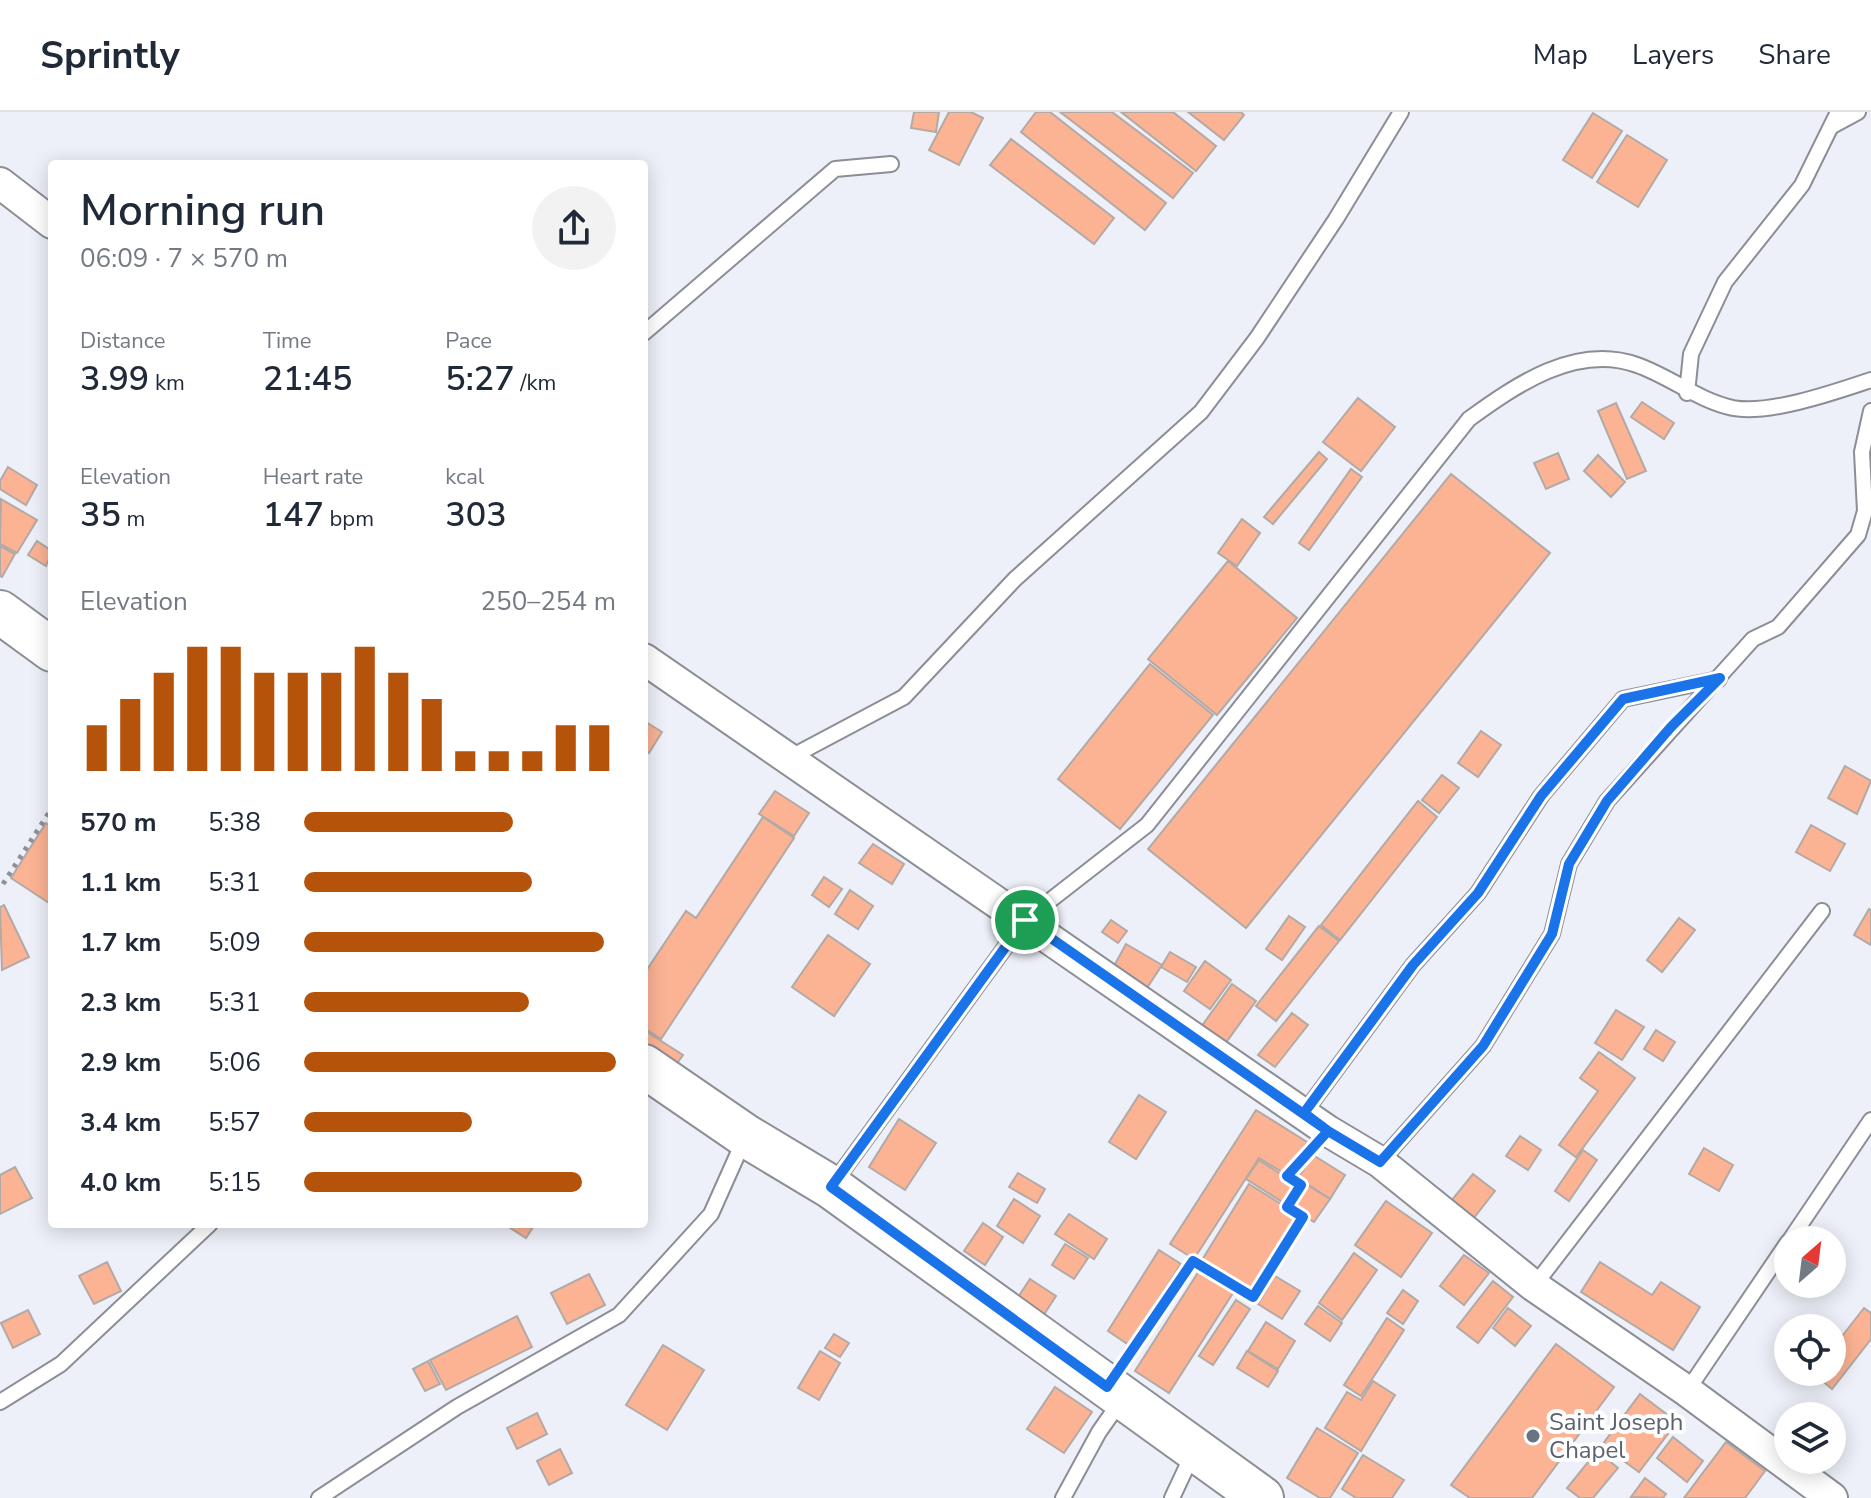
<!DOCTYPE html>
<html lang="en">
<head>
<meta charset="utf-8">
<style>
  :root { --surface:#fff; --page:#f2f2f3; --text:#1f2937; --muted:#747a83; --line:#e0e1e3; --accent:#b45309 }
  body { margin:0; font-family:"Nunito Sans",sans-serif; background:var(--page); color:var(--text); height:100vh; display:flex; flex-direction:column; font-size:30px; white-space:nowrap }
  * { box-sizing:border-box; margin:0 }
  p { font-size:26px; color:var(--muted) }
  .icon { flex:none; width:44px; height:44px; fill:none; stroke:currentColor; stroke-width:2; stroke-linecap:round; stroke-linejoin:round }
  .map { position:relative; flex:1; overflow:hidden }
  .drawer { position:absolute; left:48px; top:48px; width:600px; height:1068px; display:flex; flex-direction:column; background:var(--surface); border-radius:8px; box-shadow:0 4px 20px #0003 }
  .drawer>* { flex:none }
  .needle { width:52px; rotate:28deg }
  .controls { position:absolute; left:1774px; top:1114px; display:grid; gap:16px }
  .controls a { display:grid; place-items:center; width:72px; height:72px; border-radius:50%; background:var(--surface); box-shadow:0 4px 20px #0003; font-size:40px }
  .pin { position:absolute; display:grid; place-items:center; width:68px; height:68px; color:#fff; margin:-34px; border:4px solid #fff; border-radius:50%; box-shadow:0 2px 8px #0007 }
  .round { display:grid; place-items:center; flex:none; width:84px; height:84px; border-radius:42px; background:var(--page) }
  .headline { display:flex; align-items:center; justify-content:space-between; height:136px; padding:0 32px }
  h1 { font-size:44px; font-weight:600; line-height:60px }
  .metrics { display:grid; grid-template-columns:repeat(3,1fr); gap:12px; height:136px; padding:8px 32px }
  .metrics div { display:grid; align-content:center }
  .metrics b { font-size:34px; font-weight:600 }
  .metrics small { font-size:22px; font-weight:400 }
  .metrics p { font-size:22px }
  .chart { height:224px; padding:16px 32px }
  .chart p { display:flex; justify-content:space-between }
  .chart svg { width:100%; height:144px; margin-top:8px; stroke:var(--accent); stroke-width:6 }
  ul { padding:0 32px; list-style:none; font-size:26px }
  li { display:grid; grid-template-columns:128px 96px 1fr; align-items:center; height:60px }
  li i { height:20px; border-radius:10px; background:var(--accent) }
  header { display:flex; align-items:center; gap:48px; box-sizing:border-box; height:112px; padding:0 40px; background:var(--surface); border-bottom:2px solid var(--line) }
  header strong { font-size:38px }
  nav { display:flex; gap:44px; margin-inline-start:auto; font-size:28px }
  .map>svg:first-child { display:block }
  .building { fill:#fcb394; stroke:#b3a9a5; stroke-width:2 }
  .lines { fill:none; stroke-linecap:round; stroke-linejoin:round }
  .lane-casing { stroke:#8c8e96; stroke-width:18 }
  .street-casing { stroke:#8c8e96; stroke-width:34 }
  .secondary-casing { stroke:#8c8e96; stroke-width:46 }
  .path { stroke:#8f9197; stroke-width:5; stroke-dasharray:4 6; stroke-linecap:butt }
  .lane { stroke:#fff; stroke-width:14 }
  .street { stroke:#fff; stroke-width:30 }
  .secondary { stroke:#fff; stroke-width:42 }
  .route-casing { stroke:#fff; stroke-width:16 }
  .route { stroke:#1a73e8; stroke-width:10 }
  .worship-dot { fill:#6b7280; stroke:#fefefe; stroke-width:3 }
  .labels { text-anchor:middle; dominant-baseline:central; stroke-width:8; stroke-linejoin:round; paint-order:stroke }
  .worship-label { font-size:24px; fill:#5b616d; stroke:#fefefe; text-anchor:start }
</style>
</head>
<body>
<header>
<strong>Sprintly</strong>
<nav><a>Map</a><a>Layers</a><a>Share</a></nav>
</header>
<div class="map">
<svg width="1871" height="1386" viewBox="0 0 1871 1386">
  <rect width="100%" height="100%" fill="#eef0f9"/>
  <g class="building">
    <path d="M914,0H939L936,20L911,16Z"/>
    <path d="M949,0H971L983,6L959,53L929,38Z"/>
    <path d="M1036,0H1050L1166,91L1145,118L1021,20Z"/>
    <path d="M1060,0H1112L1193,61L1173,86Z"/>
    <path d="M1121,0H1173L1216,34L1196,59Z"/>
    <path d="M1188,0H1241L1244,3L1224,28Z"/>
    <path d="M1593,1L1622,19L1592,66L1563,48Z"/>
    <path d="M1627,23L1667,48L1638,95L1597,70Z"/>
    <path d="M1011,27L1114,106L1094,132L990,53Z"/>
    <path d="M1358,286L1395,315L1361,359L1323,330Z"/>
    <path d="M1642,290L1674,311L1664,327L1631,305Z"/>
    <path d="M1616,291L1646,359L1627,367L1598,299Z"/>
    <path d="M1319,340L1327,347L1273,412L1264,405Z"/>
    <path d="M1558,341L1569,367L1546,377L1534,351Z"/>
    <path d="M1598,343L1625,370L1611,385L1584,359Z"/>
    <path d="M8,355L37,373L26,393L0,377V369Z"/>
    <path d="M1351,357L1362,365L1309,438L1299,431Z"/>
    <path d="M1451,362L1550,441L1246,816L1148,737Z"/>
    <path d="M1,387L37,408L17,441L0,432Z"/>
    <path d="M1242,407L1260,421L1237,454L1218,441Z"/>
    <path d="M37,429L52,439L46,454L28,443Z"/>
    <path d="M0,434L15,442L2,465L0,464Z"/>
    <path d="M1228,449L1297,506L1217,603L1148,547Z"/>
    <path d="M1150,552L1213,603L1120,717L1058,667Z"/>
    <path d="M646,610L662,620L649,641L644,637Z"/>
    <path d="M1481,619L1501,633L1478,665L1458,651Z"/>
    <path d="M1845,654L1871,669L1857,702L1828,686Z"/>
    <path d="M1442,663L1459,676L1439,701L1422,688Z"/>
    <path d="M775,679L809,701L794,724L759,702Z"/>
    <path d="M1418,689L1437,705L1340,828L1321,813Z"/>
    <path d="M763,705L794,726L661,927L644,916V862L686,799L696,806Z"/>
    <path d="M46,711L52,715V793L11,766Z"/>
    <path d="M1811,713L1845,732L1830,759L1796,740Z"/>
    <path d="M873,732L904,752L892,772L859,751Z"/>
    <path d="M824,765L842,777L829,795L812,783Z"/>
    <path d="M850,778L873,794L858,817L835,802Z"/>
    <path d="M4,793L29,845L2,858L0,795Z"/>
    <path d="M1869,797L1871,798V833L1854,823Z"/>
    <path d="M1289,804L1305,815L1282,848L1266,837Z"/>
    <path d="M1679,806L1695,818L1662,860L1647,848Z"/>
    <path d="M1111,808L1127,819L1118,831L1102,820Z"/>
    <path d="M1319,814L1339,829L1276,909L1256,894Z"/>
    <path d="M828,823L870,852L834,904L792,875Z"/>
    <path d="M1126,832L1162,853L1147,876L1113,856Z"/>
    <path d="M1170,840L1196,855L1187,870L1161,855Z"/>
    <path d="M1205,849L1231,868L1210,897L1184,879Z"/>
    <path d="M1232,872L1256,889L1225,932L1201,915Z"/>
    <path d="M1616,898L1644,915L1622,948L1595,931Z"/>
    <path d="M1292,901L1308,913L1275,955L1258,943Z"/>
    <path d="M644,918L683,943L671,960L644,942Z"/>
    <path d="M1656,918L1675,930L1663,949L1644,937Z"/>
    <path d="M1599,940L1635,966L1576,1045L1559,1033L1598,979L1580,966Z"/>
    <path d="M1139,983L1166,1000L1136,1047L1109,1030Z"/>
    <path d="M1256,998L1307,1030L1285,1062L1259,1046L1194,1147L1170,1132Z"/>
    <path d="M899,1007L936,1031L905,1078L869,1055Z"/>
    <path d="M1520,1024L1541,1038L1528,1058L1506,1044Z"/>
    <path d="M1704,1036L1733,1053L1719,1079L1689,1062Z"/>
    <path d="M1583,1038L1597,1048L1569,1089L1555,1079Z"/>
    <path d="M1313,1043L1345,1063L1330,1087L1298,1066Z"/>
    <path d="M1259,1048L1299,1074L1287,1093L1246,1067Z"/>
    <path d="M15,1055L32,1086L0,1102V1063Z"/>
    <path d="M1018,1061L1045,1077L1037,1091L1009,1075Z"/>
    <path d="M1473,1062L1495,1079L1473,1107L1451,1089Z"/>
    <path d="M1304,1071L1330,1087L1314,1110L1289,1095Z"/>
    <path d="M1249,1072L1300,1104L1253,1180L1202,1148Z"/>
    <path d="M1014,1087L1040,1104L1023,1131L997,1114Z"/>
    <path d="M1386,1089L1432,1121L1401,1165L1355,1133Z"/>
    <path d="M1069,1102L1107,1127L1094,1147L1055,1122Z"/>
    <path d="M983,1111L1003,1125L985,1153L964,1139Z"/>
    <path d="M504,1112H535L526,1126Z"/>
    <path d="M1065,1132L1088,1146L1074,1167L1052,1153Z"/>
    <path d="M1159,1138L1181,1152L1129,1233L1108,1219Z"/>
    <path d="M1354,1141L1377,1158L1342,1208L1319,1191Z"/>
    <path d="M1464,1143L1489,1161L1464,1193L1440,1174Z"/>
    <path d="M107,1150L121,1179L94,1192L79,1164Z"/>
    <path d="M1600,1150L1652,1183L1661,1170L1700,1195L1673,1238L1581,1180Z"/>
    <path d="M1199,1159L1233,1181L1169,1281L1135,1259Z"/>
    <path d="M589,1162L605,1193L567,1212L551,1181Z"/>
    <path d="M1275,1164L1300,1179L1282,1207L1258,1192Z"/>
    <path d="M1030,1167L1056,1184L1039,1210L1013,1193Z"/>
    <path d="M1493,1169L1513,1185L1478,1231L1457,1215Z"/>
    <path d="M1403,1178L1418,1189L1403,1212L1387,1201Z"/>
    <path d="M1236,1188L1250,1197L1213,1253L1199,1244Z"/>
    <path d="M1318,1194L1342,1211L1330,1229L1305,1212Z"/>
    <path d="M1508,1196L1531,1214L1515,1234L1493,1216Z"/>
    <path d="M1864,1196L1871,1201V1227L1832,1277L1813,1261L1832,1260V1237Z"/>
    <path d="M28,1198L40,1222L13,1236L1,1211Z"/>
    <path d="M517,1204L532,1235L446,1278L430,1248Z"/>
    <path d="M1387,1206L1404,1218L1361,1284L1344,1273Z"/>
    <path d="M1266,1210L1295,1229L1278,1257L1248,1239Z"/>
    <path d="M834,1222L849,1231L840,1245L825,1236Z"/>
    <path d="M1556,1232L1614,1275L1532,1386H1470L1451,1373Z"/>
    <path d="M663,1233L704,1258L667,1318L626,1293Z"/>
    <path d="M820,1239L840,1251L819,1288L798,1276Z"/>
    <path d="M1247,1239L1278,1259L1268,1275L1237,1256Z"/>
    <path d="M428,1249L440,1272L425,1279L413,1257Z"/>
    <path d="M1373,1269L1395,1283L1361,1339L1325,1316L1347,1280L1361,1288Z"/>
    <path d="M1055,1275L1092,1300L1064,1341L1027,1317Z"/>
    <path d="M1640,1282L1677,1310L1639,1360L1602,1333Z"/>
    <path d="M537,1301L547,1322L517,1337L507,1316Z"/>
    <path d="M1317,1316L1358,1341L1330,1386H1320L1287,1366Z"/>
    <path d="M1673,1325L1703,1349L1687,1370L1657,1346Z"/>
    <path d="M1726,1330L1765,1359L1745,1386H1684Z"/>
    <path d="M560,1337L572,1361L549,1373L537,1349Z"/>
    <path d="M1597,1339L1618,1356L1593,1386H1580L1567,1376Z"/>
    <path d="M1363,1343L1404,1368L1392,1386H1356L1342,1377Z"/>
    <path d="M1645,1366L1666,1382L1663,1386L1631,1385Z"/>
  </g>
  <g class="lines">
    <defs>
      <g id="lane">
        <path d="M1832,14L1858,0"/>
        <path d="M644,221L835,57L891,52"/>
        <path d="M1687,281L1691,242L1725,170L1802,73L1838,0"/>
        <path d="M791,645L904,585L1015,467L1201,300L1257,226L1336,107L1401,0"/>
        <path d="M1304,1001L1413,853L1478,781L1541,684L1623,587L1719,567"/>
        <path d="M1380,1050L1483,934L1552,822L1569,752L1607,689L1753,527L1778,515L1858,423L1865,399L1862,340L1871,299"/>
        <path d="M833,1072L1025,808L1147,713L1469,307C1516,273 1576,231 1637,253C1671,265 1697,288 1733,296C1769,303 1835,280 1871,268"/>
        <path d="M1790,1128L1871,1008"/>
        <path d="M1534,1174L1822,799"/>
        <path d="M1687,1279L1788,1130"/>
        <path d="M0,1290L61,1252L210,1112"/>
        <path d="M319,1386L457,1295L619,1203L711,1102L744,1028"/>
        <path d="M1063,1386L1099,1320L1120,1290"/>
        <path d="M1172,1386L1194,1339"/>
      </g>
      <g id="street">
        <path d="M0,71L52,111"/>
        <path d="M644,547L1328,1019L1380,1050L1534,1174L1687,1279L1832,1386"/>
      </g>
      <g id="secondary">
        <path d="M0,500L52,538"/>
        <path d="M644,954L746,1024L831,1075L1262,1386"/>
      </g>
    </defs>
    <use href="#lane" class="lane-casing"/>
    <use href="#street" class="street-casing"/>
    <use href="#secondary" class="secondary-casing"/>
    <g class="path">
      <path d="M3,772L52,696"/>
      <path d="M1127,1244L1193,1149L1253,1185L1303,1105L1287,1095L1301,1073L1287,1064L1309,1040"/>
    </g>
    <use href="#lane" class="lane"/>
    <use href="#street" class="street"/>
    <use href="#secondary" class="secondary"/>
  </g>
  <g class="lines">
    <defs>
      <path id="route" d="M1025,808L831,1075L1107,1275L1193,1149L1253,1185L1303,1105L1287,1095L1301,1073L1287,1064L1328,1019L1304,1001L1413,853L1478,781L1541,684L1623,587L1720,566L1671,615L1607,689L1569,752L1552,822L1483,934L1380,1050L1328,1019L1025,808"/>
    </defs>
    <use href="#route" class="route-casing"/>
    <use href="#route" class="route"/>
  </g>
  <circle class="worship-dot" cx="1533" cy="1324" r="8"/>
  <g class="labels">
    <g class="worship-label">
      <text x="1549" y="1310">Saint Joseph<tspan x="1549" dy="28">Chapel</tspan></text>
    </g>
  </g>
</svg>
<div class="controls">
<a><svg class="needle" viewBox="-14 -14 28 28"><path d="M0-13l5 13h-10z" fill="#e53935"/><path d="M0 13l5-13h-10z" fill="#747a83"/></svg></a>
<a><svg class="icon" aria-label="locate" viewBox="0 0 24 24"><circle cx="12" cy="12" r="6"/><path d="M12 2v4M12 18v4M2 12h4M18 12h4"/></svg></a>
<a><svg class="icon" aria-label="layers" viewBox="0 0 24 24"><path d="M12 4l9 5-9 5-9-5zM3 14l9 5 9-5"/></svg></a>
</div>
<div class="pin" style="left:1025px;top:808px;background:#1e9e55"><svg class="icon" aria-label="arrive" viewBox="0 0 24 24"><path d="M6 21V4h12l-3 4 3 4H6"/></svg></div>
<section class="drawer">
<div class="headline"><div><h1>Morning run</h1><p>06:09 · 7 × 570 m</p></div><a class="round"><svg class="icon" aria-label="share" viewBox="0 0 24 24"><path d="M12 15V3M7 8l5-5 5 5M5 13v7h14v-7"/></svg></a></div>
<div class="metrics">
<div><p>Distance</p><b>3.99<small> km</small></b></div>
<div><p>Time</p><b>21:45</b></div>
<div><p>Pace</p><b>5:27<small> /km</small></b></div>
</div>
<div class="metrics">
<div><p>Elevation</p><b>35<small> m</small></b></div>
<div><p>Heart rate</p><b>147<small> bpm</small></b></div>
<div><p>kcal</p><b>303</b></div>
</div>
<div class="chart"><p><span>Elevation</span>250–254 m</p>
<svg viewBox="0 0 160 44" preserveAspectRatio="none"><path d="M5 44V30M15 44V22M25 44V14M35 44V6M45 44V6M55 44V14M65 44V14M75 44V14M85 44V6M95 44V14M105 44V22M115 44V38M125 44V38M135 44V38M145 44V30M155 44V30"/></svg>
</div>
<ul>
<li><b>570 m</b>5:38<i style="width:67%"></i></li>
<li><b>1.1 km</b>5:31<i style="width:73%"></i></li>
<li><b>1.7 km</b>5:09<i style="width:96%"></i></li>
<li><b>2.3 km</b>5:31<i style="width:72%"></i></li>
<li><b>2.9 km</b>5:06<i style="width:100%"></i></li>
<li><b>3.4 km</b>5:57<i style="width:54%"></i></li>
<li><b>4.0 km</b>5:15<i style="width:89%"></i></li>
</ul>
</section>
</div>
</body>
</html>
